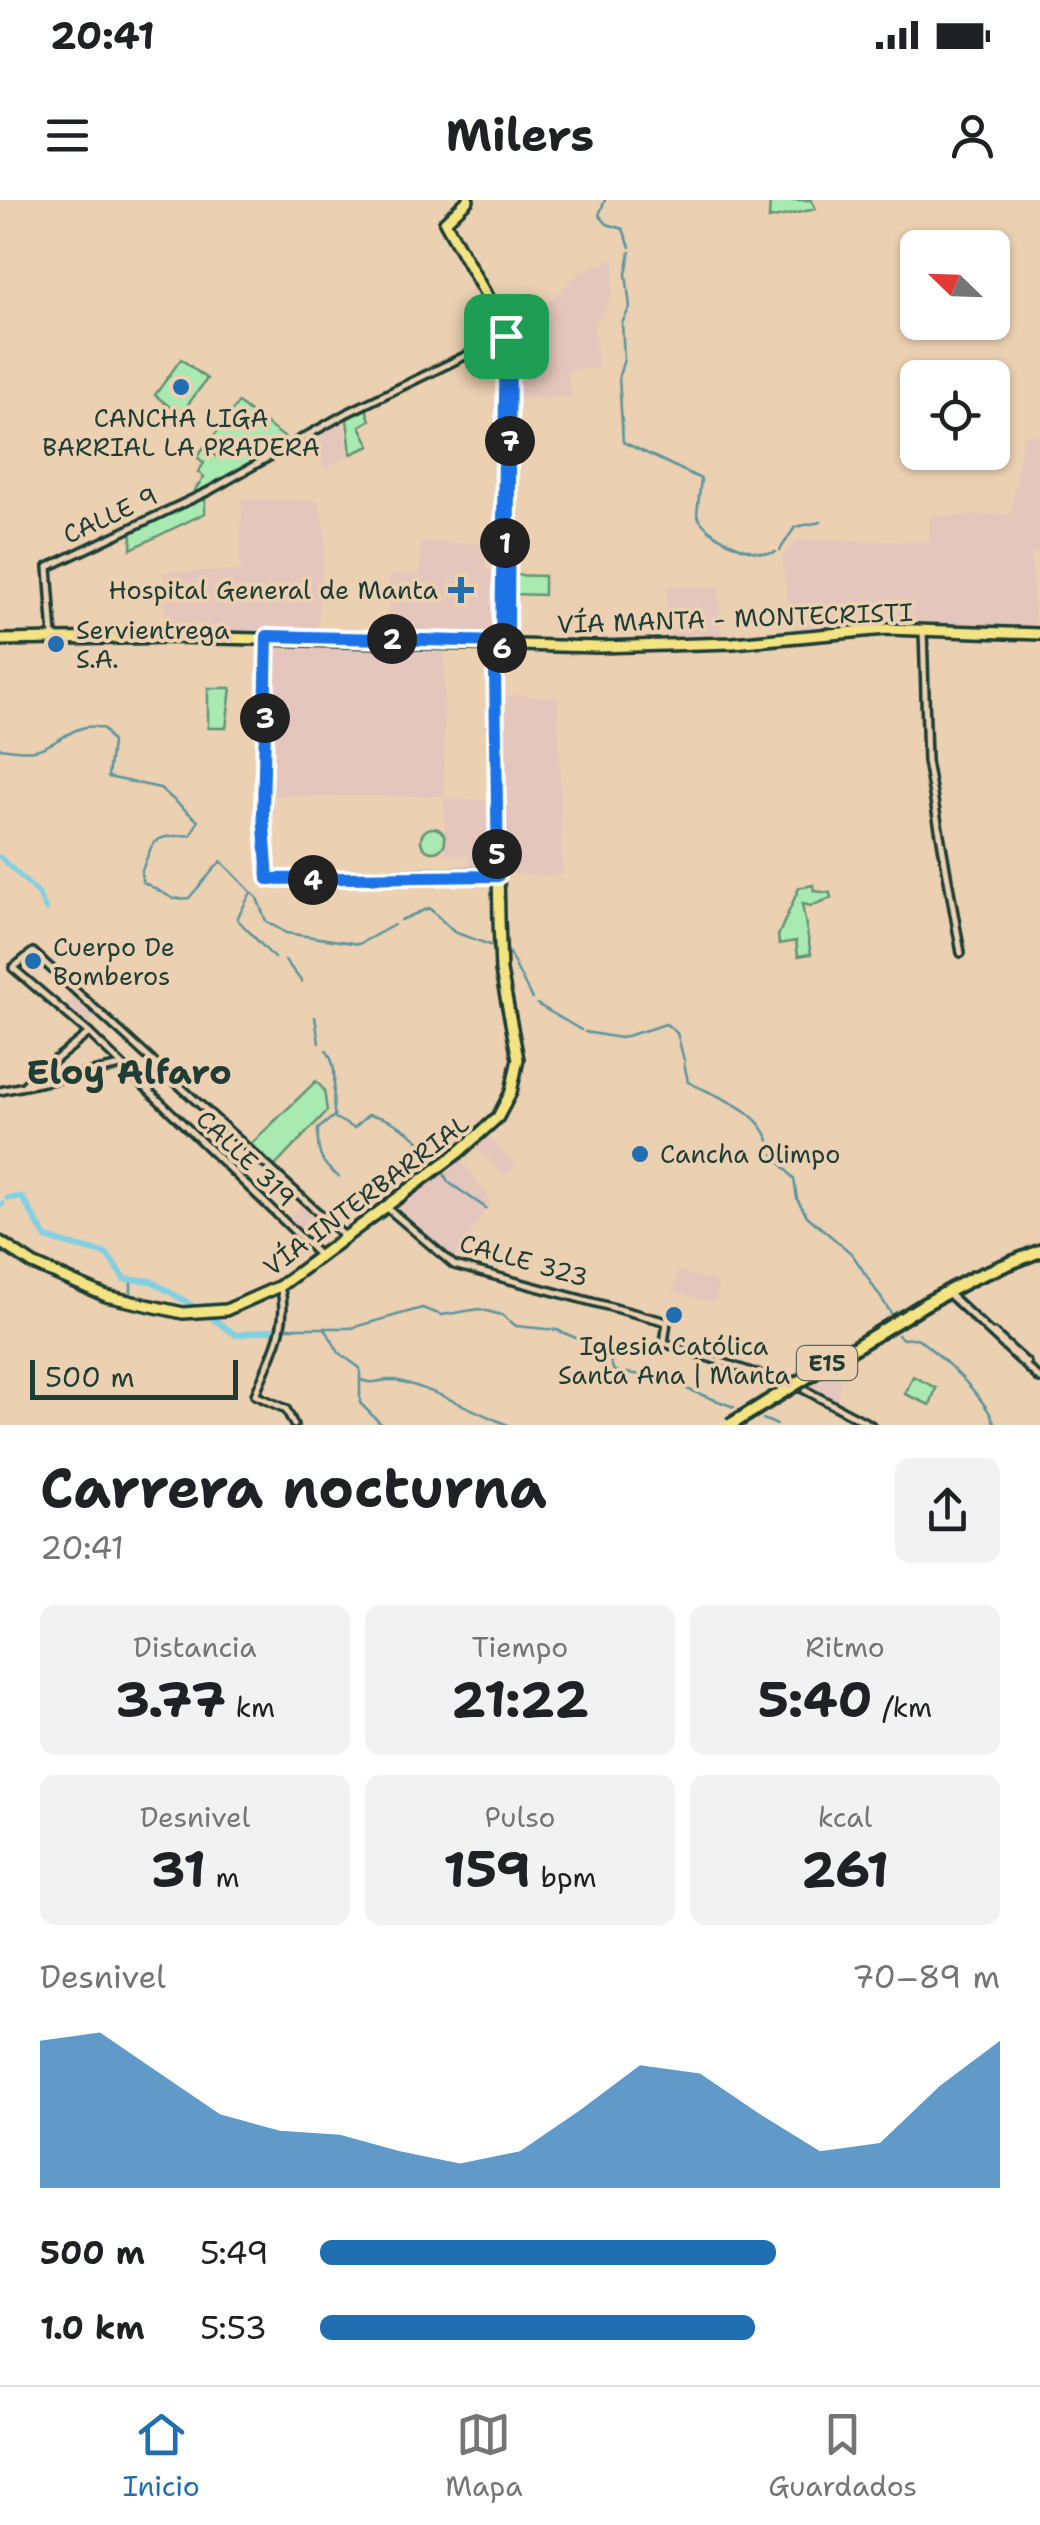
<!DOCTYPE html>
<html lang="es">
<head>
<meta charset="utf-8">
<style>
  :root { --surface:#fff; --page:#f2f2f2; --text:#202124; --muted:#757577; --line:#e0e0e0; --accent:#1f6fb2 }
  body { margin:0; font-family:"Shantell Sans",sans-serif; background:var(--page); color:var(--text); height:100vh; display:flex; flex-direction:column; font-size:38px; white-space:nowrap }
  * { box-sizing:border-box; margin:0 }
  p { font-size:32px; color:var(--muted) }
  .icon { flex:none; width:55px; height:55px; fill:none; stroke:currentColor; stroke-width:2; stroke-linecap:round; stroke-linejoin:round }
  .map { position:relative; height:1225px; overflow:hidden }
  .details { display:flex; flex-direction:column; background:var(--surface); flex:1 }
  .details>* { flex:none }
  .needle { width:65px; rotate:293deg }
  .controls { position:absolute; left:900px; top:30px; display:grid; gap:20px }
  .controls a { display:grid; place-items:center; width:110px; height:110px; border-radius:15px; background:var(--surface); box-shadow:0 2px 8px #0004; font-size:50px }
  .scale { position:absolute; left:30px; bottom:25px; width:208px; box-sizing:border-box; padding-left:10px; border:5px solid #1f3d34; border-top:0; font-size:28px; line-height:35px; white-space:nowrap; color:#1f3d34; -webkit-text-stroke:8px #ebd0b2; paint-order:stroke }
  .pin { position:absolute; display:grid; place-items:center; width:85px; height:85px; color:#fff; margin:-42px; border-radius:20px; box-shadow:0 5px 15px #0006 }
  .km { position:absolute; width:50px; height:50px; margin:-25px; border-radius:50%; background:#222; color:#fff; font-size:28px; line-height:50px; text-align:center }
  .round { display:grid; place-items:center; flex:none; width:105px; height:105px; border-radius:15px; background:var(--page) }
  .summary { display:flex; align-items:center; justify-content:space-between; height:170px; padding:0 40px }
  h1 { font-size:55px; font-weight:700; line-height:75px }
  .metrics { display:grid; grid-template-columns:repeat(3,1fr); gap:15px; height:170px; padding:10px 40px }
  .metrics div { display:grid; align-content:center; border-radius:15px; background:var(--page); text-align:center }
  .metrics b { font-size:50px; font-weight:700 }
  .metrics small { font-size:28px; font-weight:400 }
  .metrics p { font-size:28px }
  .chart { height:280px; padding:20px 40px }
  .chart p { display:flex; justify-content:space-between }
  .chart svg { width:100%; height:180px; margin-top:10px; fill:var(--accent); opacity:.7 }
  ul { padding:0 40px; list-style:none; font-size:32px }
  li { display:grid; grid-template-columns:160px 120px 1fr; align-items:center; height:75px }
  li i { height:25px; border-radius:12px; background:var(--accent) }
  .status { display:flex; justify-content:space-between; align-items:center; height:70px; padding:0 50px; background:var(--surface); direction:ltr }
  .status svg { height:28px; fill:currentColor }
  header { display:flex; justify-content:space-between; align-items:center; height:130px; padding:0 40px; background:var(--surface); font-size:45px; font-weight:700 }
  .tab-bar { display:flex; justify-content:space-around; align-items:center; height:140px; border-top:2px solid var(--line); background:var(--surface); font-size:28px; color:var(--muted) }
  .tab-bar a { display:grid; justify-items:center; gap:5px }
  .tab-bar .active { color:var(--accent) }
  .map>svg:first-child { display:block }
  .built { fill:#e5c6bd }
  .green { fill:#a9e9b2; stroke:#649373; stroke-width:2.5 }
  .lines { fill:none; stroke-linecap:round; stroke-linejoin:round }
  .stream { stroke:#5c959d; stroke-width:2.5 }
  .canal { stroke:#84d0e3; stroke-width:5 }
  .river { stroke:#84d0e3; stroke-width:6 }
  .minor-casing { stroke:#1f3d34; stroke-width:12 }
  .major-casing { stroke:#1f3d34; stroke-width:16 }
  .highway-casing { stroke:#1f3d34; stroke-width:18 }
  .minor { stroke:#ebd0b2; stroke-width:5 }
  .major { stroke:#f4e382; stroke-width:9 }
  .highway { stroke:#f4e382; stroke-width:10 }
  .highway-bridge-casing { stroke:#1f3d34; stroke-width:18; stroke-linecap:butt }
  .highway-bridge { stroke:#f4e382; stroke-width:10 }
  .route-casing { stroke:#fff; stroke-width:20 }
  .route { stroke:#1a73e8; stroke-width:12 }
  .poi-dot { fill:#1f6fb2; stroke:#ebd0b2; stroke-width:4 }
  .labels { text-anchor:middle; dominant-baseline:central; stroke-width:8; stroke-linejoin:round; paint-order:stroke }
  .shield { fill:#ebd0b2; stroke:#5c695a; stroke-width:2.5 }
  .shield-label { font-size:22px; font-weight:bold; fill:#1f3d34 }
  .poi-label { font-size:25px; fill:#1f3d34; stroke:#ebd0b2; text-anchor:start }
  .street-label { font-size:25px; fill:#1f3d34; stroke:#ebd0b2 }
  .district-label { font-size:35px; font-weight:bold; fill:#1f3d34; stroke:#ebd0b2 }
</style>
</head>
<body>
<div class="status"><b>20:41</b><svg viewBox="0 0 49 12"><path d="M0 12V9h3v3zM5 12V6h3v6zM10 12V3h3v9zM15 12V0h3v12zM26 1h20v11H26zM47 4h2v5h-2z"/></svg></div>
<header><svg class="icon" aria-label="menu" viewBox="0 0 24 24"><path d="M4 6h16M4 12h16M4 18h16"/></svg>Milers<svg class="icon" aria-label="person" viewBox="0 0 24 24"><circle cx="12" cy="8" r="4"/><path d="M4 21q1-7 8-7t8 7"/></svg></header>
<div class="map">
<svg width="1040" height="1225" viewBox="0 0 1040 1225">
  <rect width="100%" height="100%" fill="#ebd0b2"/>
  <filter id="ink" filterUnits="userSpaceOnUse"><feTurbulence type="fractalNoise" baseFrequency=".01" numOctaves="2"/><feDisplacementMap in="SourceGraphic" scale="20" xChannelSelector="R" yChannelSelector="G"/><feConvolveMatrix kernelMatrix="1 2 1 2 8 2 1 2 1" color-interpolation-filters="sRGB"/></filter>
  <g filter="url(#ink)">
    <g class="built">
      <path d="M614,58L612,96L594,125L598,168L567,169L571,197L512,198L513,133L581,72Z"/>
      <path d="M343,220L348,256L324,268L314,235Z"/>
      <path d="M1040,235V352L1031,353L1035,427L881,425L792,430L782,358L797,341L930,342V317L1011,314L1023,236Z"/>
      <path d="M242,299L318,301L325,335L317,434L166,430L164,372L240,371Z"/>
      <path d="M421,343L486,344V370H503L499,436L388,434L389,375L420,376Z"/>
      <path d="M668,387H719L721,439H665Z"/>
      <path d="M271,442L444,445V596H266Z"/>
      <path d="M500,495L558,497L562,675L502,674Z"/>
      <path d="M444,599L492,601L495,670L470,671V656L445,654Z"/>
      <path d="M77,795L98,813L85,827L63,808Z"/>
      <path d="M489,937L516,965L505,975L476,948Z"/>
      <path d="M459,956L491,1002L453,1060L390,1006Z"/>
      <path d="M303,1004L319,1018L303,1035L286,1020Z"/>
      <path d="M678,1072L718,1082L715,1102L674,1092Z"/>
      <path d="M842,1169L837,1201L808,1188Z"/>
    </g>
    <g class="green">
      <path d="M811,0L816,9L769,19L770,0Z"/>
      <path d="M181,159L207,179L180,215L155,195Z"/>
      <path d="M238,203L292,243L200,295L194,291L204,277L198,272L204,263L197,257L204,247L217,257L224,253L210,241Z"/>
      <path d="M366,208L370,220L360,226L370,246L351,254L347,219Z"/>
      <path d="M205,294V313L131,349L132,330Z"/>
      <path d="M511,375L544,376V395L511,394Z"/>
      <path d="M208,488H231L226,528H208Z"/>
      <circle cx="433" cy="640" r="12"/>
      <path d="M813,685L814,691L830,693L831,698L811,706L802,704L811,754L798,756L796,741L779,744L778,736L799,688Z"/>
      <path d="M316,881L324,890L327,911L274,967L250,945Z"/>
      <path d="M913,1176L936,1188L930,1205L905,1194Z"/>
    </g>
    <g class="lines">
      <g class="stream">
        <path d="M605,0L599,15L607,24L623,29L630,47"/>
        <path d="M630,52L626,74L630,107L622,123L624,159L619,176L623,242L701,279L697,314C703,335 756,359 776,352"/>
        <path d="M780,350L795,327L821,322"/>
        <path d="M0,548C11,549 23,552 34,550C58,547 76,518 104,529L112,542L108,577L160,588L198,621L191,635C153,638 156,633 141,673L143,682L174,699L189,698L221,661L257,698L266,721L286,733L359,744L394,725"/>
        <path d="M250,694L237,719L274,758"/>
        <path d="M401,720L429,708L454,732L493,746"/>
        <path d="M507,749L532,799"/>
        <path d="M285,760L302,782"/>
        <path d="M537,804L581,830"/>
        <path d="M315,817L319,843"/>
        <path d="M585,832L620,838L666,824L677,833L684,860"/>
        <path d="M326,850C342,872 329,893 335,918L354,928L368,915C394,916 422,942 440,959"/>
        <path d="M684,863L688,882C719,898 760,908 771,946"/>
        <path d="M334,916L318,929C317,951 319,963 339,977"/>
        <path d="M773,954L794,979L797,999L807,1016L852,1054L891,1113"/>
        <path d="M443,971L448,982L486,1008"/>
        <path d="M131,1082V1097"/>
        <path d="M285,1128H351L422,1108L442,1115L479,1109L502,1115L516,1126L557,1130L590,1144L609,1158L614,1171L655,1177L734,1207"/>
        <path d="M325,1128L339,1153L360,1168V1203L382,1225"/>
        <path d="M898,1135L903,1139L917,1138C940,1155 986,1197 995,1225"/>
        <path d="M361,1180C376,1186 384,1177 399,1181C435,1190 473,1211 508,1225"/>
        <path d="M763,1219L777,1225"/>
      </g>
      <path class="canal" d="M0,657L38,693L46,710"/>
      <g class="river">
        <path d="M8,998L22,997L46,1038L107,1054L124,1079L151,1081L197,1108"/>
        <path d="M0,1005L2,1004"/>
        <path d="M212,1118L236,1135L279,1129"/>
      </g>
      <defs>
        <g id="minor">
          <path d="M923,429L927,561L961,753"/>
          <path d="M53,437L48,367L209,291L345,214L504,137"/>
          <path d="M266,676L267,439"/>
          <path d="M266,676L307,680L496,676"/>
          <path d="M284,676L497,672"/>
          <path d="M25,884L89,833"/>
          <path d="M0,891L121,866"/>
          <path d="M385,1006L454,1065L667,1122L664,1143L803,1189L871,1225"/>
          <path d="M319,1055L89,833L13,768L33,752L344,1036"/>
          <path d="M280,1086C291,1125 269,1159 255,1195L286,1209L294,1225"/>
          <path d="M951,1096L1040,1179"/>
          <path d="M994,1133L1027,1163"/>
        </g>
        <g id="major">
          <path d="M468,0L445,22L509,136"/>
          <path d="M0,440L176,437L599,447L733,443L886,429L1040,434"/>
          <path d="M0,1042L33,1064L106,1096L183,1113L226,1110L280,1086L459,952L498,917L511,892L518,859L501,771L499,719L494,465L503,433L506,132"/>
        </g>
        <path id="highway" d="M925,1104L973,1078L1040,1051"/>
      </defs>
      <use href="#minor" class="minor-casing"/>
      <use href="#major" class="major-casing"/>
      <use href="#highway" class="highway-casing"/>
      <use href="#minor" class="minor"/>
      <use href="#major" class="major"/>
      <use href="#highway" class="highway"/>
      <defs>
        <path id="highway-bridge" d="M730,1225L925,1104"/>
      </defs>
      <use href="#highway-bridge" class="highway-bridge-casing"/>
      <use href="#highway-bridge" class="highway-bridge"/>
    </g>
  </g>
  <g class="lines" filter="url(#ink)">
    <defs>
      <path id="route" d="M510,134L508,433L495,472L498,676L268,679L263,614L267,436L501,442L506,136Z"/>
    </defs>
    <use href="#route" class="route-casing"/>
    <use href="#route" class="route"/>
  </g>
  <g class="poi-dot">
    <circle cx="181" cy="187" r="10"/>
    <path d="M456 375h10v10h10v10h-10v10h-10v-10h-10v-10h10z"/>
    <circle cx="56" cy="444" r="10"/>
    <circle cx="33" cy="761" r="10"/>
    <circle cx="640" cy="954" r="10"/>
    <circle cx="674" cy="1115" r="10"/>
  </g>
  <g class="labels">
    <rect class="shield" x="797" y="1146" width="60" height="34" rx="8"/>
    <g class="shield-label">
      <text x="827" y="1163">E15</text>
    </g>
    <g class="poi-label">
      <text x="181" y="218" text-anchor="middle">CANCHA LIGA<tspan x="181" dy="29">BARRIAL LA PRADERA</tspan></text>
      <text x="438" y="390" text-anchor="end">Hospital General de Manta</text>
      <text x="76" y="430">Servientrega<tspan x="76" dy="29">S.A.</tspan></text>
      <text x="53" y="747">Cuerpo De<tspan x="53" dy="29">Bomberos</tspan></text>
      <text x="660" y="954">Cancha Olimpo</text>
      <text x="674" y="1146" text-anchor="middle">Iglesia Católica<tspan x="674" dy="29">Santa Ana | Manta</tspan></text>
    </g>
    <g class="street-label">
      <text transform="translate(110 315) rotate(-25)">CALLE 9</text>
      <text transform="translate(735 418) rotate(-2)">VÍA MANTA - MONTECRISTI</text>
      <text transform="translate(246 958) rotate(44)">CALLE 319</text>
      <text transform="translate(366 995) rotate(-37)">VÍA INTERBARRIAL</text>
      <text transform="translate(524 1060) rotate(16)">CALLE 323</text>
    </g>
    <g class="district-label">
      <text x="129" y="871">Eloy Alfaro</text>
    </g>
  </g>
</svg>
<div class="controls">
<a><svg class="needle" viewBox="-14 -14 28 28"><path d="M0-13l5 13h-10z" fill="#e53935"/><path d="M0 13l5-13h-10z" fill="#757577"/></svg></a>
<a><svg class="icon" aria-label="locate" viewBox="0 0 24 24"><circle cx="12" cy="12" r="6"/><path d="M12 2v4M12 18v4M2 12h4M18 12h4"/></svg></a>
</div>
<div class="scale">500 m</div>
<div class="pin" style="left:506px;top:136px;background:#1e9e55"><svg class="icon" aria-label="arrive" viewBox="0 0 24 24"><path d="M6 21V4h12l-3 4 3 4H6"/></svg></div>
<b class="km" style="left:505px;top:343px">1</b>
<b class="km" style="left:392px;top:439px">2</b>
<b class="km" style="left:265px;top:518px">3</b>
<b class="km" style="left:313px;top:680px">4</b>
<b class="km" style="left:497px;top:654px">5</b>
<b class="km" style="left:502px;top:448px">6</b>
<b class="km" style="left:510px;top:241px">7</b>
</div>
<section class="details">
<div class="summary"><div><h1>Carrera nocturna</h1><p>20:41</p></div><a class="round"><svg class="icon" aria-label="share" viewBox="0 0 24 24"><path d="M12 15V3M7 8l5-5 5 5M5 13v7h14v-7"/></svg></a></div>
<div class="metrics">
<div><p>Distancia</p><b>3.77<small> km</small></b></div>
<div><p>Tiempo</p><b>21:22</b></div>
<div><p>Ritmo</p><b>5:40<small> /km</small></b></div>
</div>
<div class="metrics">
<div><p>Desnivel</p><b>31<small> m</small></b></div>
<div><p>Pulso</p><b>159<small> bpm</small></b></div>
<div><p>kcal</p><b>261</b></div>
</div>
<div class="chart"><p><span>Desnivel</span>70–89 m</p>
<svg viewBox="0 0 160 44" preserveAspectRatio="none"><path d="M0 44V8L10 6L20 16L30 26L40 30L50 31L60 35L70 38L80 35L90 25L100 14L110 16L120 26L130 35L140 33L150 19L160 8V44z"/></svg>
</div>
<ul>
<li><b>500 m</b>5:49<i style="width:67%"></i></li>
<li><b>1.0 km</b>5:53<i style="width:64%"></i></li>
</ul>
</section>
<nav class="tab-bar">
<a class="active"><svg class="icon" aria-label="home" viewBox="0 0 24 24"><path d="M3 11l9-7 9 7M6 9v11h12V9"/></svg>Inicio</a>
<a><svg class="icon" aria-label="map" viewBox="0 0 24 24"><path d="M3 6l6-2 6 2 6-2v14l-6 2-6-2-6 2zM9 4v14M15 6v14"/></svg>Mapa</a>
<a><svg class="icon" aria-label="saved" viewBox="0 0 24 24"><path d="M7 4h10v16l-5-4-5 4z"/></svg>Guardados</a>
</nav>
</body>
</html>
